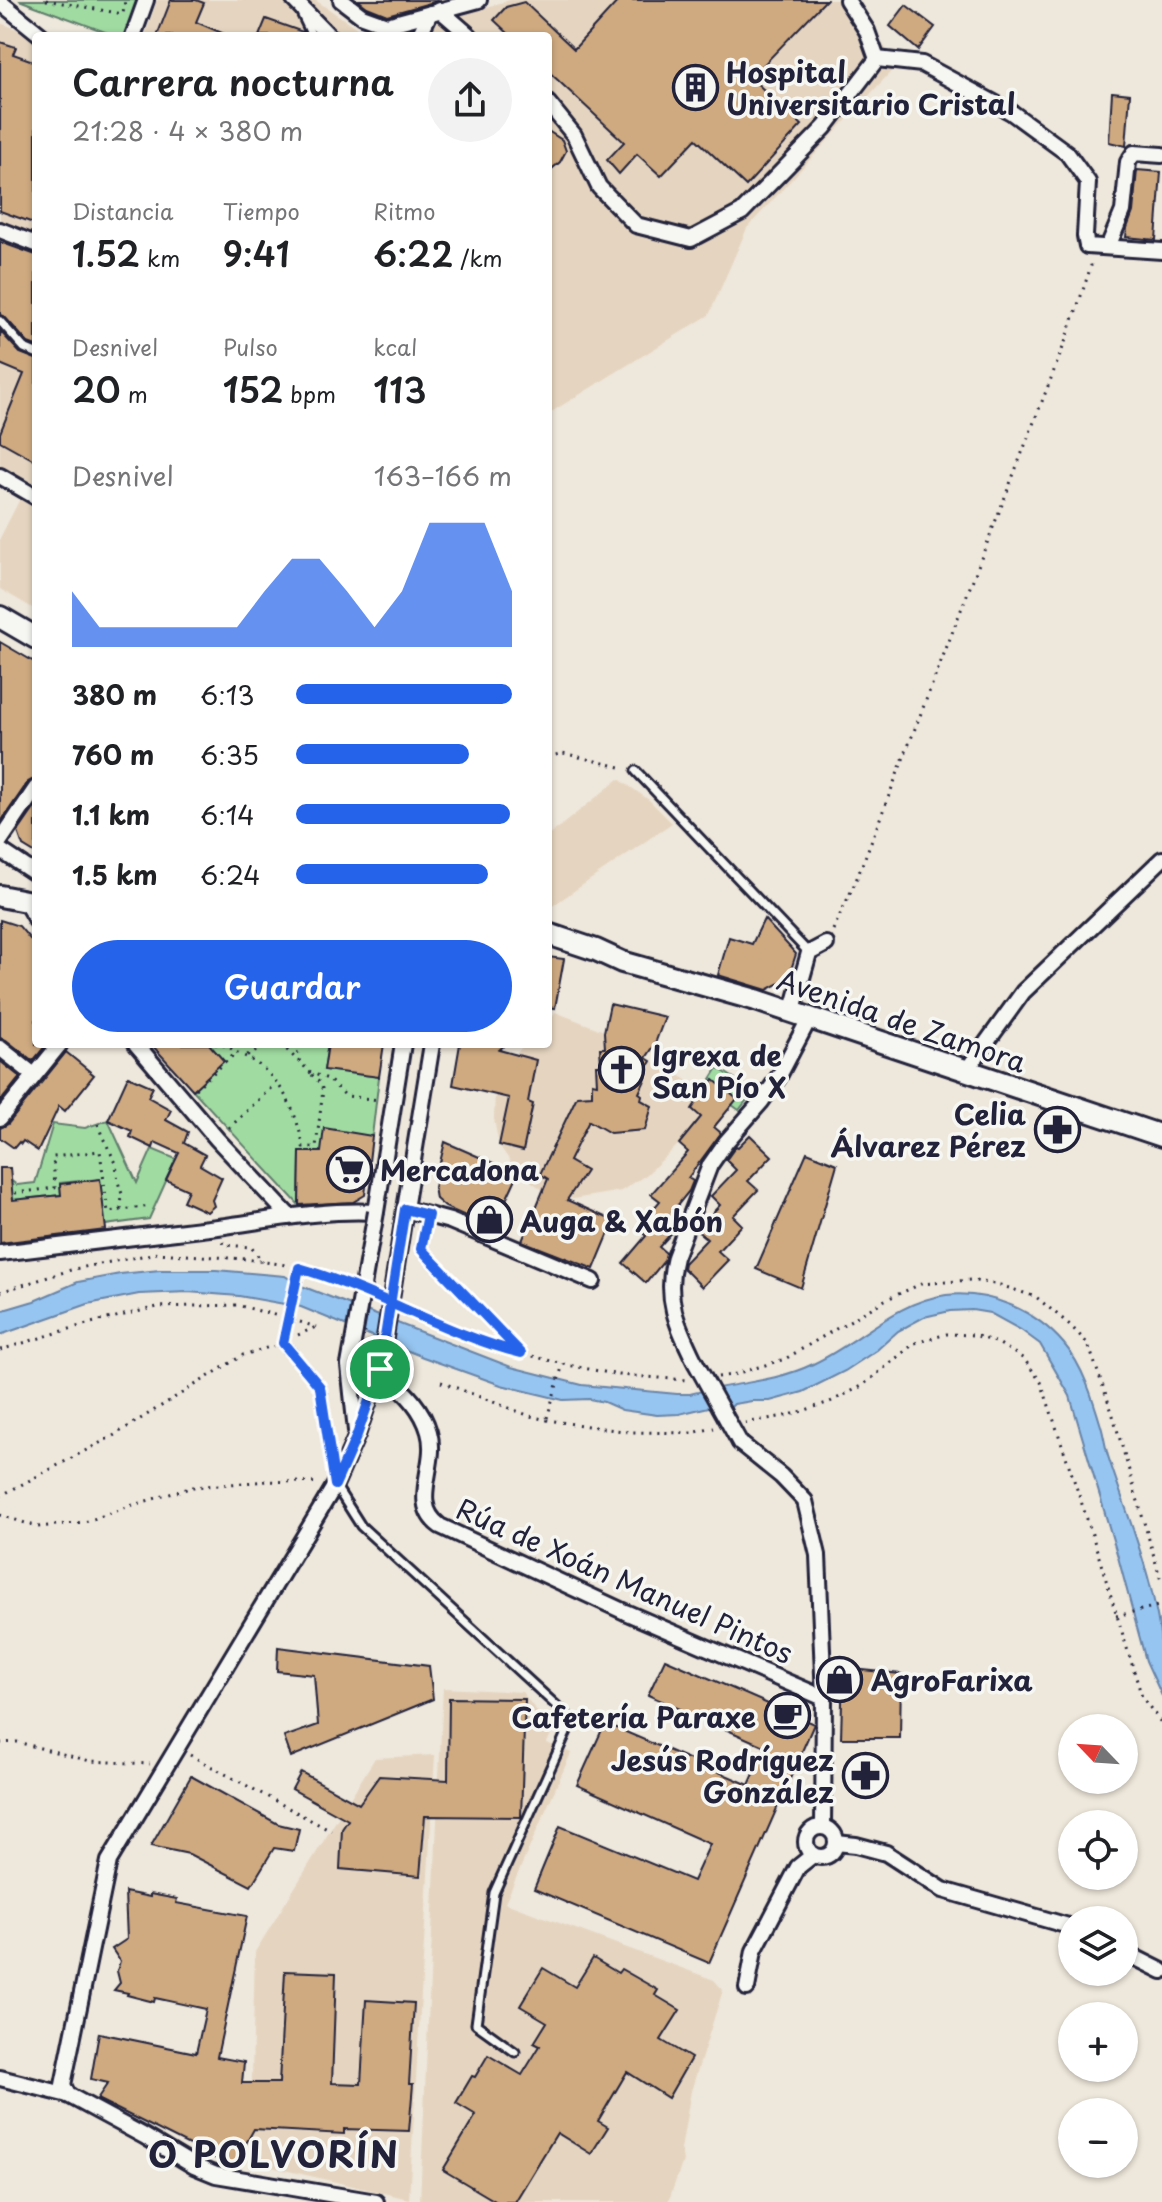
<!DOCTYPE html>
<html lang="es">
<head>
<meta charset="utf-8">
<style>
  :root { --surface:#fff; --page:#f2f2f2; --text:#202124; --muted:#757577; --accent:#2563eb }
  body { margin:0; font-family:"Playpen Sans",sans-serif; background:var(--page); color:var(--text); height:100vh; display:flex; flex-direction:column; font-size:30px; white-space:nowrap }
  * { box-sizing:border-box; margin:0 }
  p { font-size:26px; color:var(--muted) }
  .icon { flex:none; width:44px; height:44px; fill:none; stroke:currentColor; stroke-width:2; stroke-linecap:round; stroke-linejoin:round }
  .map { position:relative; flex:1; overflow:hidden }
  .side { position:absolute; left:32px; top:32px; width:520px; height:1016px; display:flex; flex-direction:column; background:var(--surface); border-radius:8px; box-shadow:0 2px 6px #0004 }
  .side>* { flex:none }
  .needle { width:52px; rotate:295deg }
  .tools { position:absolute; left:1058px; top:1714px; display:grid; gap:16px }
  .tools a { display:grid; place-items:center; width:80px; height:80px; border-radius:50%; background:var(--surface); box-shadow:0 2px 6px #0004; font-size:40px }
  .pin { position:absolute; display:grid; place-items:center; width:68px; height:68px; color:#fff; margin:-34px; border:4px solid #fff; border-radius:50%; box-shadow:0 2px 8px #0007 }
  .round { display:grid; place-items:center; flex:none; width:84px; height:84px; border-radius:42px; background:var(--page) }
  .headline { display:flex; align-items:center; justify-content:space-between; height:136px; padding:0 40px }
  h1 { font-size:36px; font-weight:600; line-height:60px }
  .figures { display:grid; grid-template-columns:repeat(3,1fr); gap:12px; height:136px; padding:8px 40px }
  .figures div { display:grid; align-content:center }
  .figures b { font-size:34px; font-weight:600 }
  .figures small { font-size:22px; font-weight:400 }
  .figures p { font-size:22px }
  .chart { height:224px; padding:16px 40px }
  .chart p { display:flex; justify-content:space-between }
  .chart svg { width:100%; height:144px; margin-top:8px; fill:var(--accent); opacity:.7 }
  .cta { display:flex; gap:16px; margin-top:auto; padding:16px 40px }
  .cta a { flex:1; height:92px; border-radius:48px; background:var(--accent); color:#fff; font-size:32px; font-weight:600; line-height:92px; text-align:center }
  ul { padding:0 40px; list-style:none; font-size:26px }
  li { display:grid; grid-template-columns:128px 96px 1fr; align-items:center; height:60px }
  li i { height:20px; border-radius:10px; background:var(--accent) }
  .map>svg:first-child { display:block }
  .built { fill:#e5d5c0 }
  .green { fill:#a0dba1; stroke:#617e6e; stroke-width:2 }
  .water { fill:#96c5f1; stroke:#6884a8; stroke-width:2 }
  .building { fill:#cfaa81; stroke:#22223b; stroke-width:2 }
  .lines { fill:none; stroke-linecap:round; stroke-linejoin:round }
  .lane-casing { stroke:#22223b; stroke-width:13 }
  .street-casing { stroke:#22223b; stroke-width:20 }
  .secondary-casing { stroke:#22223b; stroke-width:26 }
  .path { stroke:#22223b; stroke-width:3; stroke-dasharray:2 6; stroke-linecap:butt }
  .lane { stroke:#f6f6f2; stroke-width:7 }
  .street { stroke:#f6f6f2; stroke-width:14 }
  .secondary { stroke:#f6f6f2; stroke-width:20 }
  .street-bridge-casing { stroke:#22223b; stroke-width:20; stroke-linecap:butt }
  .street-bridge { stroke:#f6f6f2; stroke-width:14 }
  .route-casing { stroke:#fff; stroke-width:16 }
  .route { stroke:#2563eb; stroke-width:10 }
  .labels { text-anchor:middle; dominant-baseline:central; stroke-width:7; stroke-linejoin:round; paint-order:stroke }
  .poi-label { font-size:28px; font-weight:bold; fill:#22223b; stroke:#f6f6f2; text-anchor:start }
  .street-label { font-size:28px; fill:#22223b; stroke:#f6f6f2 }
  .district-label { font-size:36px; font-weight:bold; letter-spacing:2px; fill:#22223b; stroke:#f6f6f2 }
</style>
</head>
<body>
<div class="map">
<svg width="1162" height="2202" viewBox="0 0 1162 2202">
  <rect width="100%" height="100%" fill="#eee7db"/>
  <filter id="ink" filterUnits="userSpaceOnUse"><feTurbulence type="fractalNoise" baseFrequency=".0125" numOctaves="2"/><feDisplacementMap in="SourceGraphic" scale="16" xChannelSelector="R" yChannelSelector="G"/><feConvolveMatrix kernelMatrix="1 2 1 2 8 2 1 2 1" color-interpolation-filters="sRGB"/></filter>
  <g filter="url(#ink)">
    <g class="built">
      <path d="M157,0H315L369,36H145Z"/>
      <path d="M510,0H852L897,65L747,228L709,315L548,414V36H392Z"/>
      <path d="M0,23L37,36L36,610L0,589V538L21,497L0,484Z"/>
      <path d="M619,779L649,800L672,823L548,909V836Z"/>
      <path d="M610,1004L665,1017L654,1044L646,1058L684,1078L700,1090L693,1099L696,1103L692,1109L701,1117L679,1144L646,1175L621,1191L573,1199L543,1190L517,1171L499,1145L494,1119L495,1092L503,1070L522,1047L526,1044H548V1025L555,1012L604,1031Z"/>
      <path d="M443,1688L522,1692L547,1725L554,1727L547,1743L571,1753L505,1903L714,1980L723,1990L691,2091L681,2149L683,2161L668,2202H420Z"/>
      <path d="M435,1755L409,2199L250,2162L255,1952L375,1758Z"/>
    </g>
    <g class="green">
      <path d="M19,0H137L126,36H116Z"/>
      <path d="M209,1044H328L324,1070L379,1077L372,1136L321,1152H300L299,1205L193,1090Z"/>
      <path d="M718,1068L754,1091L739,1110L732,1105L736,1099L711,1079Z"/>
      <path d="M108,1120L137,1183L152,1149L176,1159L149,1219L105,1225L100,1179L60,1183L61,1195L13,1200L2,1174L17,1185L35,1183L53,1124L85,1128Z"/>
    </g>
    <path class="water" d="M160,1270H216L285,1276L299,1285L511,1367L582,1385L677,1394H690C731,1383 774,1383 813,1364C859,1343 894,1302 946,1295C990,1290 1036,1311 1064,1344C1083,1366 1093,1399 1101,1426C1104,1436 1105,1446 1108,1456C1128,1518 1158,1588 1162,1654C1162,1668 1162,1682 1162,1696L1146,1661L1118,1557L1070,1396L1040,1344L1021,1330L990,1313L972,1310L950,1311L924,1317L898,1331L877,1350L845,1371L803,1392L770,1401H752L734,1404L731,1407L713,1406L679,1414L657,1415L622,1410L604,1402L589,1399L563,1400L501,1385L423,1357L301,1307L239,1296L188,1292L139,1294L88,1304L0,1335V1311L34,1301L78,1282L120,1274Z"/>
    <g class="building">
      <path d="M171,0H196L204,3L196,22L229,36H157Z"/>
      <path d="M358,0H441L387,15L367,7Z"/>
      <path d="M619,0H826L751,78L802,125L746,186L696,139L661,176L637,154L619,174L607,160L624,142L548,71V36H511L494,20L506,7L524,2L574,49Z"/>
      <path d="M906,5L935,27L918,50L890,26Z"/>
      <path d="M266,19L303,32L305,36H259Z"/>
      <path d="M0,42L16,47L13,54L36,62V224L0,211Z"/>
      <path d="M1112,92L1130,94L1126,146L1109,142Z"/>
      <path d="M548,131L562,140L566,151L560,162L548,172Z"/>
      <path d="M1137,170L1161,172L1156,240L1126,237L1127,228L1133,212Z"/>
      <path d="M0,242L36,255V346L28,343L5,317L0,315Z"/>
      <path d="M0,331L20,353L36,359V461L0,441V433L24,374L0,364Z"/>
      <path d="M0,642L36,663V778L28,782L0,823Z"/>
      <path d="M36,806V854L23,846L18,832Z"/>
      <path d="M764,919L796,954L788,979L767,990L718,975L729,937L752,944Z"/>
      <path d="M0,920L19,926L36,946V1044H47L33,1061L6,1040L0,1038Z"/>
      <path d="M548,957L564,959L555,1008L548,1007Z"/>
      <path d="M610,1004L665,1017L654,1046L646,1058L651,1061L643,1075L646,1078L639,1093L642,1095L641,1100L652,1106L645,1130L610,1133L589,1121L569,1161L586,1171L567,1200L614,1221L594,1269L522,1241L548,1179L540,1174L577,1096L592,1095V1083L597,1084L596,1065H601L600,1048H605L604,1032Z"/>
      <path d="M151,1044H209L224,1061L193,1090Z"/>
      <path d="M328,1044H384L379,1077L324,1070Z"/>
      <path d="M460,1044H506L499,1050L536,1060L528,1102L533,1104L523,1151L499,1145L509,1098L453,1085Z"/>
      <path d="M66,1052L94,1075L65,1111L59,1106L38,1151L23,1141L21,1144L19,1142L14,1148L0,1138V1128L8,1124Z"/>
      <path d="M0,1061L20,1077L0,1102Z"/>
      <path d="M128,1076L153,1087L148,1097L171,1110L166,1120L188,1132L184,1143L205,1155L200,1165L222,1178L212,1200L214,1206L207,1212L183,1201L188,1190L166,1180L179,1153L155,1142L153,1148L130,1137L132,1131L108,1120Z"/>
      <path d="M714,1080L737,1099L714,1127L721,1133L688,1178L693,1181L689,1191L672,1212L679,1218L676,1228L659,1247L666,1253L664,1261L646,1283L623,1263L646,1236L637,1228L660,1201L651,1194L688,1152L679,1144L701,1117L692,1109L696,1103L693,1100L704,1085L708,1088Z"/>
      <path d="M324,1128L372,1136L365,1195L353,1202L299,1205L300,1152H321Z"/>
      <path d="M750,1135L772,1156L748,1181L758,1190L733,1216L742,1225L718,1251L728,1260L702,1287L683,1268L684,1263L707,1239L696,1230L720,1205L711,1196L736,1170L726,1160L736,1146L738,1147Z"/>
      <path d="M445,1142L518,1174L493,1228L445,1207L436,1199L434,1187Z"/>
      <path d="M807,1152L837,1164L801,1288L756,1269Z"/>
      <path d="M0,1168H10L13,1200L61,1195L60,1184L100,1179L106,1230L0,1243Z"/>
      <path d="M278,1647L429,1666L433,1699L291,1757L284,1737L318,1725L314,1675L277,1671Z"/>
      <path d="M665,1659L814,1724L709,1963L534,1889L560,1826L693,1881L710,1844L577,1785L605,1723L749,1785L766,1747L648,1695Z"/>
      <path d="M843,1668L901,1674L900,1738H841Z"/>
      <path d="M449,1698L525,1699L521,1817L425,1816L420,1876L340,1869L342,1829L348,1820L292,1789L301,1772L359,1804L379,1776L448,1780Z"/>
      <path d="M191,1776L278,1824L299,1829L294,1851L274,1848L251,1886L189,1854L151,1846Z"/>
      <path d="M125,1892L150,1897V1894L177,1899L176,1903L247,1916L217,2057L244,2062L242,2083H279L285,1971L336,1973L332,2083L361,2084L366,2000L414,2003L409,2084H413L409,2131L344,2129V2134L254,2129L233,2167L97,2099L108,2083L91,2079L99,2033L196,2053L206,2009L155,1998L154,2002L127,1995L128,1993L114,1990L120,1983L117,1971L120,1961L112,1949L127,1939Z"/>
      <path d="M593,1958L618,1973L621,1969L658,1990L655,1995L680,2010L661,2040L691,2058L668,2098L627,2072L598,2121L608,2127L591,2154L557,2133L515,2202H497L443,2170L476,2115L456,2103L472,2076L475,2077L488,2055L522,2075L540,2046L534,2043L547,2022L520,2006L529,1991L543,1968L575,1987Z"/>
    </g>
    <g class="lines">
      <defs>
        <g id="lane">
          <path d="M301,13L312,36"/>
          <path d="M0,321L24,348L36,353"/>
          <path d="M636,771L809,953"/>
          <path d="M299,1268L283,1343L320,1387L335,1485L361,1526L572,1720L494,1893L476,2024L515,2052"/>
        </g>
        <g id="street">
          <path d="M294,0L329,36"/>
          <path d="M341,0L362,16L387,25L479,0"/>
          <path d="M847,0L867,31L877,59"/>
          <path d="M0,2L42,36"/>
          <path d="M440,10L470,36"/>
          <path d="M133,36L146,0"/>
          <path d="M419,36L430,13"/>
          <path d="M877,59L922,64L1011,112L1067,153L1088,182L1085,236L1087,246L1162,251"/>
          <path d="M548,103L574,135L599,187L636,225L691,239L742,212L825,127L877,59"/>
          <path d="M0,230L36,244"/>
          <path d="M1108,247L1123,211L1128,162L1134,153L1162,155"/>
          <path d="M0,476L36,497"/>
          <path d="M0,841L36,788"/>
          <path d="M0,850L36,874"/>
          <path d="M25,901L36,920"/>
          <path d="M792,1013L809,953L826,944"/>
          <path d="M136,1044L217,1139L289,1216"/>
          <path d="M432,1044L405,1209L450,1221L593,1281"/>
          <path d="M0,1048L34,1075"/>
          <path d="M966,1071L1023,992L1162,859"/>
          <path d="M0,1118L60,1044"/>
          <path d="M0,1253C73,1244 146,1236 218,1227C271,1220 323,1209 376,1212L403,1044"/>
          <path d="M695,1362C677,1325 664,1299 675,1257L710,1165L726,1142L761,1102L778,1078L809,1019"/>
          <path d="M349,1365L356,1431"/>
          <path d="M740,1443L781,1476L805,1501L818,1555L824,1698L823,1827"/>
          <circle cx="821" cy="1842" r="15"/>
          <path d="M836,1843L856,1845L886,1853L943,1890L1072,1927"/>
          <path d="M1124,1952L1162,1971"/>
          <path d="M747,1988L754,1951L798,1867L813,1855"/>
          <path d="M0,2078L68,2095"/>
          <path d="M376,2202L216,2175L194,2166L144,2136L68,2095L63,2085L109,1861L335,1485L357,1435L380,1369C400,1388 421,1404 429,1432C439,1465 408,1503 440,1526L625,1612L824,1698"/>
        </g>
        <g id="secondary">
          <path d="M0,617L36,638"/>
          <path d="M0,896L36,903"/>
          <path d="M548,934L596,950L622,962L756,1000L1162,1136"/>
        </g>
      </defs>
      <use href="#lane" class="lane-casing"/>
      <use href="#street" class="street-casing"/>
      <use href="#secondary" class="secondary-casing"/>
      <g class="path">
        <path d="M46,0L123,14L125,0"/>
        <path d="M548,757L563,753L624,768"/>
        <path d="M833,930L855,883L1069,332L1091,266L1090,262"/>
        <path d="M215,1044C219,1045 223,1045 227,1046C231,1048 234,1051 238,1053C277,1070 296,1106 303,1147H316L323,1090L318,1081L309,1072"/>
        <path d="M281,1044L299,1062"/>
        <path d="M296,1044L299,1060L309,1072L328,1079L346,1096L380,1100"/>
        <path d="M247,1055L254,1053L262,1044"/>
        <path d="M195,1089L237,1052"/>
        <path d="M98,1124L102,1136L116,1163L118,1182L122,1194L121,1210"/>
        <path d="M229,1128L273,1086"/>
        <path d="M15,1193L55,1188L53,1157L100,1151L108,1212L150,1206"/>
        <path d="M425,1231L421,1249L520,1351"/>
        <path d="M223,1242L224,1245L251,1247L263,1262"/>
        <path d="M309,1271L347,1285"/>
        <path d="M0,1292L74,1269L157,1253L245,1259L286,1265"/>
        <path d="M405,1310L494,1346L563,1364L619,1375L687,1380"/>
        <path d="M300,1322L316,1327"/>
        <path d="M298,1335L316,1327"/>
        <path d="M0,1350L83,1325L157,1307L237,1305L278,1316"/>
        <path d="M718,1377L732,1375L785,1359L885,1300L921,1284L970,1280L1000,1285L1036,1297L1070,1325L1088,1344L1112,1412L1162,1584"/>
        <path d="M441,1382L530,1416L547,1420L629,1432L692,1433L714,1428"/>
        <path d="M547,1418L563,1364"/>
        <path d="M745,1423L790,1415L830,1402L862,1386L915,1343L947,1334L974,1335L998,1343L1024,1359L1041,1382L1091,1531L1142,1697L1162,1724"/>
        <path d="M0,1496L113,1436L243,1355L273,1346"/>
        <path d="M0,1515L38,1527L85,1522L133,1505L193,1487L268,1481L320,1483"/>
        <path d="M1116,1616L1162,1605"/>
        <path d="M0,1743L17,1742L90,1761L150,1764"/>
        <path d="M190,1755L331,1831"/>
      </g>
      <use href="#lane" class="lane"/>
      <use href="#street" class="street"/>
      <use href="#secondary" class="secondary"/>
      <defs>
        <g id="street-bridge">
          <path d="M695,1362L740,1443"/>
          <path d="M349,1365L376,1212"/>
          <path d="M380,1369L405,1209"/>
        </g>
      </defs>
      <use href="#street-bridge" class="street-bridge-casing"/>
      <use href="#street-bridge" class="street-bridge"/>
    </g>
  </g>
  <g class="lines" filter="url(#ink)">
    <defs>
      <path id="route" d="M380,1369L357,1435L335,1485L320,1387L283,1343L299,1268C376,1290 444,1334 521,1353L421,1249L428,1215L405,1209L380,1369"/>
    </defs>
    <use href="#route" class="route-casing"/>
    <use href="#route" class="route"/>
  </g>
  <defs>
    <symbol id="building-ring" viewBox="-11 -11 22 22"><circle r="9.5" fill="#f6f6f2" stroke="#22223b" stroke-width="1.5"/><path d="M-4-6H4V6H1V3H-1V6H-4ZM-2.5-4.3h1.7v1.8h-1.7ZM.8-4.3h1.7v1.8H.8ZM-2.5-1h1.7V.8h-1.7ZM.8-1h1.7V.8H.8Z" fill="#22223b"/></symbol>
    <symbol id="church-ring" viewBox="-11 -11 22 22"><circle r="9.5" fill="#f6f6f2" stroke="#22223b" stroke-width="1.5"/><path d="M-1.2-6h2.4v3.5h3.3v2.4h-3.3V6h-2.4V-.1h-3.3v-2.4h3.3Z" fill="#22223b"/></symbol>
    <symbol id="pharmacy-ring" viewBox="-11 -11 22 22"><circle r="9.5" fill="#f6f6f2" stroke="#22223b" stroke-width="1.5"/><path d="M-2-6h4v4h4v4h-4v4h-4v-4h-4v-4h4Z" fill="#22223b"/></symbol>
    <symbol id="supermarket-ring" viewBox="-11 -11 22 22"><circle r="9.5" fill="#f6f6f2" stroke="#22223b" stroke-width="1.5"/><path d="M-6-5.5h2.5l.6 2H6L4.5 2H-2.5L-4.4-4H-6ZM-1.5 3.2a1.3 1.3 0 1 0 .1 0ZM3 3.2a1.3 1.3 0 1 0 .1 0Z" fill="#22223b"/></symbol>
    <symbol id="shop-ring" viewBox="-11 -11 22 22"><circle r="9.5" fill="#f6f6f2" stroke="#22223b" stroke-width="1.5"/><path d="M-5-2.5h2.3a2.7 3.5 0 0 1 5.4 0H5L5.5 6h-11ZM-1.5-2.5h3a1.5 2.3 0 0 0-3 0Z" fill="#22223b"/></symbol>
    <symbol id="cafe-ring" viewBox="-11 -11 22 22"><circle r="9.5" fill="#f6f6f2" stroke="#22223b" stroke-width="1.5"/><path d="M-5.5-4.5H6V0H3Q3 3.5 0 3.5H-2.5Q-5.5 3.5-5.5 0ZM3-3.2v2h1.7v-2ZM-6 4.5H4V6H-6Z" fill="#22223b"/></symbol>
  </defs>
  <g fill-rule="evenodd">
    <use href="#building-ring" x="670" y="62" width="51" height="51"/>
    <use href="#church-ring" x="596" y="1044" width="51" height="51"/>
    <use href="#pharmacy-ring" x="1032" y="1104" width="51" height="51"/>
    <use href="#supermarket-ring" x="324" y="1144" width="51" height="51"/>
    <use href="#shop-ring" x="464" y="1194" width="51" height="51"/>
    <use href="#shop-ring" x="814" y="1654" width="51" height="51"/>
    <use href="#cafe-ring" x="762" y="1690" width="51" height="51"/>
    <use href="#pharmacy-ring" x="840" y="1750" width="51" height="51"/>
  </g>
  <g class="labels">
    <g class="poi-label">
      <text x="726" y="71">Hospital<tspan x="726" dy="32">Universitario Cristal</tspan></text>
      <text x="652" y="1054">Igrexa de<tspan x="652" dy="32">San Pío X</tspan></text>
      <text x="1026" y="1113" text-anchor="end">Celia<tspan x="1026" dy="32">Álvarez Pérez</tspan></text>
      <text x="380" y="1169">Mercadona</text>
      <text x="520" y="1220">Auga &amp; Xabón</text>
      <text x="871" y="1679">AgroFarixa</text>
      <text x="756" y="1716" text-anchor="end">Cafetería Paraxe</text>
      <text x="834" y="1759" text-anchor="end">Jesús Rodríguez<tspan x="834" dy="32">González</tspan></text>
    </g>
    <g class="street-label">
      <text transform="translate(902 1020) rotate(19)">Avenida de Zamora</text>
      <text transform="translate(625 1580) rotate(24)">Rúa de Xoán Manuel Pintos</text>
    </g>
    <g class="district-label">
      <text x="274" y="2153">O POLVORÍN</text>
    </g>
  </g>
</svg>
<div class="tools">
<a><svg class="needle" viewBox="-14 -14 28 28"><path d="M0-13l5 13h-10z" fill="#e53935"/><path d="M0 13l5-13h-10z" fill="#757577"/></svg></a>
<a><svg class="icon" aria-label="locate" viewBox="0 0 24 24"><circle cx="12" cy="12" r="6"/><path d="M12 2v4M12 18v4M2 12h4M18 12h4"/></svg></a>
<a><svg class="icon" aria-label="layers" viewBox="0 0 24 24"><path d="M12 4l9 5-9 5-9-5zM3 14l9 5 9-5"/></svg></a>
<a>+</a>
<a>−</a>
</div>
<div class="pin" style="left:380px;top:1369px;background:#1e9e55"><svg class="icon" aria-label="arrive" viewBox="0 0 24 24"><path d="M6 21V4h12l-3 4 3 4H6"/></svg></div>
<section class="side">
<div class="headline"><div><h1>Carrera nocturna</h1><p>21:28 · 4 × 380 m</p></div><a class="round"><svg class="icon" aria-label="share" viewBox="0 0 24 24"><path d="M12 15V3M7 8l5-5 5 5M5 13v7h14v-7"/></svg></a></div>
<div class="figures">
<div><p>Distancia</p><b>1.52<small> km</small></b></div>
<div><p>Tiempo</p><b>9:41</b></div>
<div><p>Ritmo</p><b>6:22<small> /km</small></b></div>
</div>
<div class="figures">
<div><p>Desnivel</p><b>20<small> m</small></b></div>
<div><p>Pulso</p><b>152<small> bpm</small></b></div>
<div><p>kcal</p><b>113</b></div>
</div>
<div class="chart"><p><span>Desnivel</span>163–166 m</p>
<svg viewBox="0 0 160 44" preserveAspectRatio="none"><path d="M0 44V27L10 38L20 38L30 38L40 38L50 38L60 38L70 27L80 17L90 17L100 27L110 38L120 27L130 6L140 6L150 6L160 27V44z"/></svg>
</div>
<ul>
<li><b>380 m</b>6:13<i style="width:100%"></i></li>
<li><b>760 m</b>6:35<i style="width:80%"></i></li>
<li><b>1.1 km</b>6:14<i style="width:99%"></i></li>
<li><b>1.5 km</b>6:24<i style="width:89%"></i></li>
</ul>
<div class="cta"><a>Guardar</a></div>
</section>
</div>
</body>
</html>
